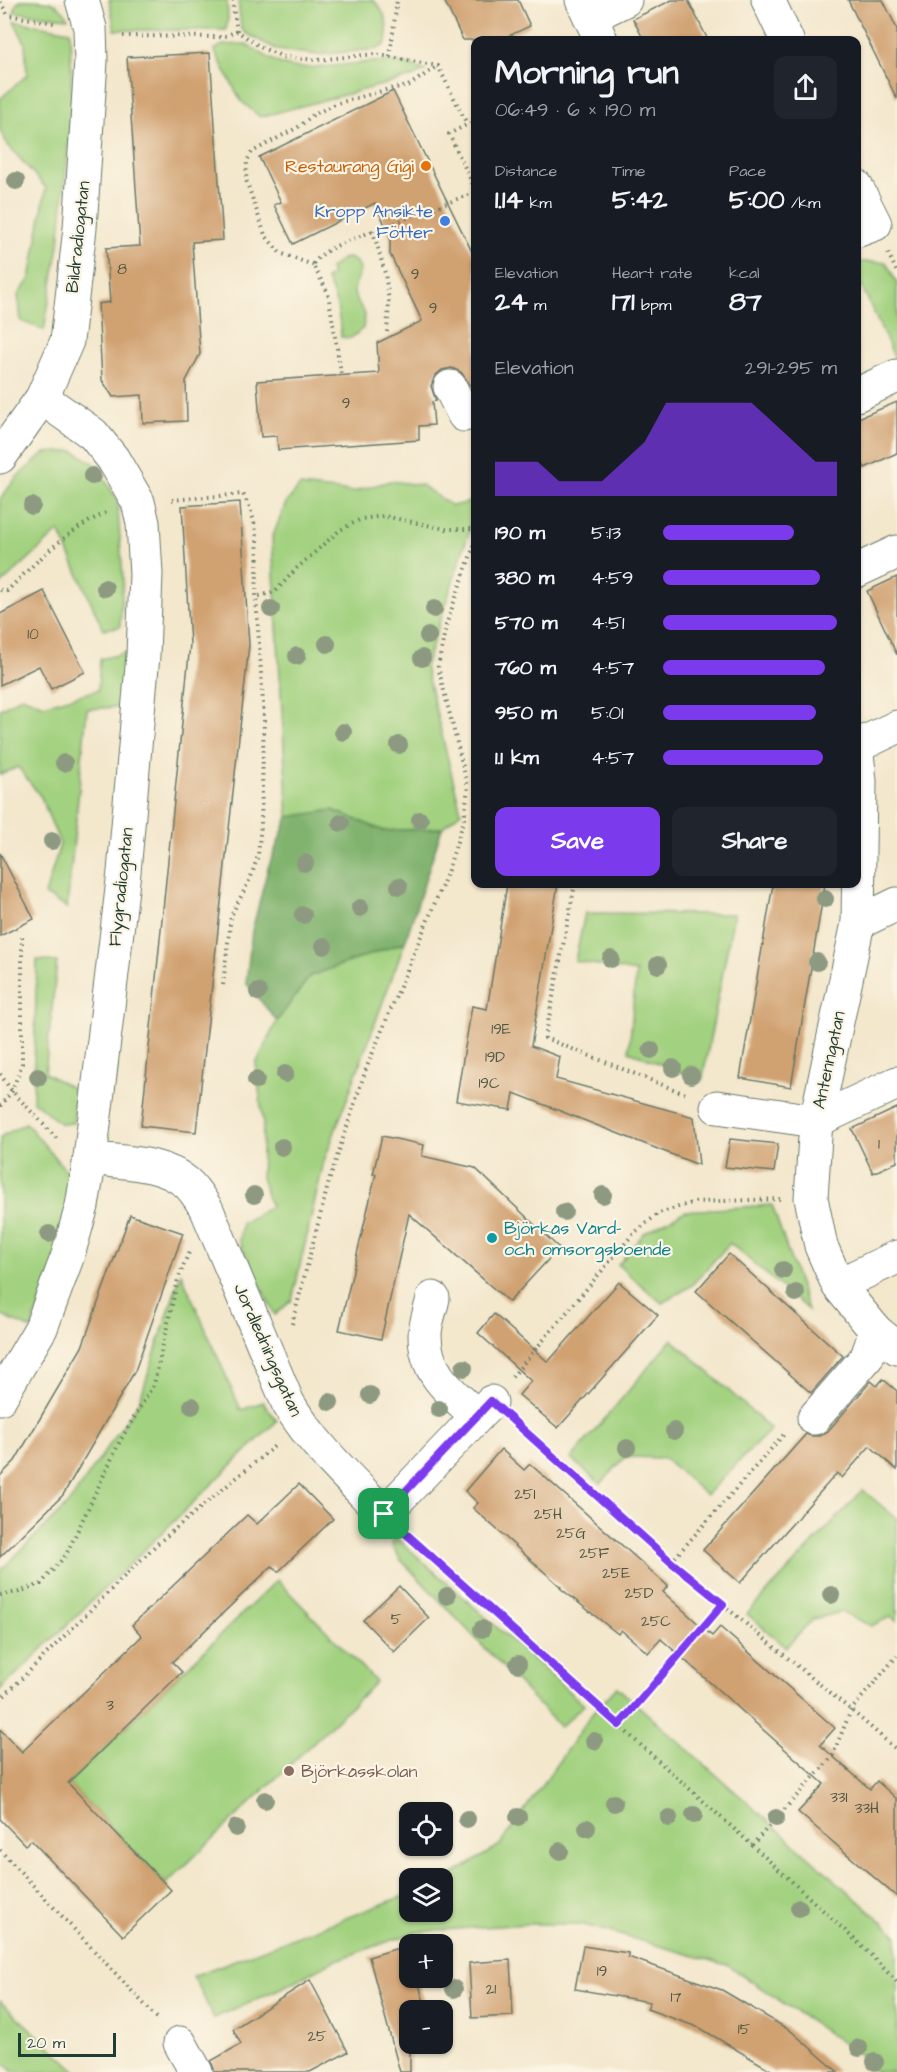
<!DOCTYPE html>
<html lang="en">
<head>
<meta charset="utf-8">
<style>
  :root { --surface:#171b24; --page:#20242c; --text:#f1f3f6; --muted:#9ea1a6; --accent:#7c3aed }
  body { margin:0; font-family:"Architects Daughter",sans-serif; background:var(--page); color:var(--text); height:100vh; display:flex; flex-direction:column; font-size:22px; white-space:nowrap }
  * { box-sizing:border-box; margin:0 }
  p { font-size:20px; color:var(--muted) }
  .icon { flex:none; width:33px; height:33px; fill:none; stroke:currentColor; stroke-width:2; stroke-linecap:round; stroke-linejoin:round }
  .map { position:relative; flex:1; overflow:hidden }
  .side { position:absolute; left:471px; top:36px; width:390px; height:852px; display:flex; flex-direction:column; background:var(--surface); border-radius:12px; box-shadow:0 2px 4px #0004 }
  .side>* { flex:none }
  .controls { position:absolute; left:399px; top:1802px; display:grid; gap:12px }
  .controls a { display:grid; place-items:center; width:54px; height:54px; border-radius:12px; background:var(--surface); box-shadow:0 2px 4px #0004; font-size:30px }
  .scale { position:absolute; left:18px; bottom:15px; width:98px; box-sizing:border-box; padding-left:6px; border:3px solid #1f3d34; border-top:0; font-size:16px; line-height:21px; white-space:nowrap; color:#1f3d34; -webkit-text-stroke:4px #fcf5e5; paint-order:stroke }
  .pin { position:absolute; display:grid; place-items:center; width:51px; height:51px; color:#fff; margin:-26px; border-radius:12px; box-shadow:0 3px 9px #0006 }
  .round { display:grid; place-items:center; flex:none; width:63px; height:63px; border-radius:12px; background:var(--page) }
  .headline { display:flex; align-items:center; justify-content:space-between; height:102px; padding:0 24px }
  h1 { font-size:33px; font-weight:700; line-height:45px }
  .metrics { display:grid; grid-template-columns:repeat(3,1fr); gap:9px; height:102px; padding:6px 24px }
  .metrics div { display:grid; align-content:center }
  .metrics b { font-size:26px; font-weight:700 }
  .metrics small { font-size:16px; font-weight:400 }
  .metrics p { font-size:16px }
  .chart { height:168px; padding:12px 24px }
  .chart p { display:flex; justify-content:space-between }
  .chart svg { width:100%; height:108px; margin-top:6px; fill:var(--accent); opacity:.7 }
  .action { display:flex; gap:12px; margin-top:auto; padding:12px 24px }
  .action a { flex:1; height:69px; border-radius:12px; background:var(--accent); color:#fff; font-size:24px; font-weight:700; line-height:69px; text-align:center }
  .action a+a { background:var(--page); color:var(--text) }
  ul { padding:0 24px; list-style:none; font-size:20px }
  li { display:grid; grid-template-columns:96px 72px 1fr; align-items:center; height:45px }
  li i { height:15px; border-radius:8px; background:var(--accent) }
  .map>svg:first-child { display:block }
  .green { fill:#a2d17f; stroke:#60875a; stroke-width:1.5 }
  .forest { fill:#81b36e; stroke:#507851; stroke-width:1.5 }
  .building { fill:#d0a171 }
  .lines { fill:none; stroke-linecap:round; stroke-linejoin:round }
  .minor-casing { stroke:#697869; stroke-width:35 }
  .path { stroke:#697869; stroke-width:4; stroke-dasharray:1.5 4.5; stroke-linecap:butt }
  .minor { stroke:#fff; stroke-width:33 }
  .tree { fill:#8d9a81 }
  .route-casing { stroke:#fff; stroke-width:12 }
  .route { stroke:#7c3aed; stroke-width:8 }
  .food-dot { fill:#e8710a; stroke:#fcf5e5; stroke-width:2 }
  .shop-dot { fill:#3f7fe0; stroke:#fcf5e5; stroke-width:2 }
  .culture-dot { fill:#0f9aa8; stroke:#fcf5e5; stroke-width:2 }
  .education-dot { fill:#8d6e63; stroke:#fcf5e5; stroke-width:2 }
  .labels { text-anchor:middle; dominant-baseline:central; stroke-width:4.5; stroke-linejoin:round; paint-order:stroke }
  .number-label { font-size:15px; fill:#4b5643 }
  .food-label { font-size:18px; fill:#c56008; stroke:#fcf5e5; text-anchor:end }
  .shop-label { font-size:18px; fill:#366cbe; stroke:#fcf5e5; text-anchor:end }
  .street-label { font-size:18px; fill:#1f3d34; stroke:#fcf5e5 }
  .culture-label { font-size:18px; fill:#0d838f; stroke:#fcf5e5; text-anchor:start }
  .education-label { font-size:18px; fill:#785e54; stroke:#fcf5e5; text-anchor:start }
</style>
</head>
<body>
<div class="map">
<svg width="897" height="2072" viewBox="0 0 897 2072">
  <rect width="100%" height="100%" fill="#fcf5e5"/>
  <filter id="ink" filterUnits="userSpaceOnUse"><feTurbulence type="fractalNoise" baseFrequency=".0167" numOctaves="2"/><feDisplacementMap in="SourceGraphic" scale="12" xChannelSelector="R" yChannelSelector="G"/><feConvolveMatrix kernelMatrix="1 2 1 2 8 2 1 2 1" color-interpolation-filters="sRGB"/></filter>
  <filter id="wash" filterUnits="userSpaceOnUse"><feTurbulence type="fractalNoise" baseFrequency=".008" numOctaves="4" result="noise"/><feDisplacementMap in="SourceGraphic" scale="24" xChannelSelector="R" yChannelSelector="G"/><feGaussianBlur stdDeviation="1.35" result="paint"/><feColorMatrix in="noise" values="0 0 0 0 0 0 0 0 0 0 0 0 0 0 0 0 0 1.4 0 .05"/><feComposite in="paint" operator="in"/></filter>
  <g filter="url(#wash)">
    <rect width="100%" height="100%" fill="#f3e7cc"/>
    <g class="green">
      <path d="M22,0C44,0 60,0 68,18L14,12L17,3Z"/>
      <path d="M109,0H227L228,18L226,30H115Z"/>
      <path d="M238,0H256L260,2L262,0H373C387,12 390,29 385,45L377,49L318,55L278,50L245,33L241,28Z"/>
      <path d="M14,21L70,31L72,106L59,245L44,330L21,321L18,295L30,279L46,188L8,145L0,131V99L27,75L25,43Z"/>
      <path d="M246,44C260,52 275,64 292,67C335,72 385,50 425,71L409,78L260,117L241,101L214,50L223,45Z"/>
      <path d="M349,258C370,267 354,278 354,292C354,299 362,308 365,314L363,328L351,338L341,337C340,317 337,297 326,279L332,275L330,269L342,259Z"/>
      <path d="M856,262H886L897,283V363L857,276Z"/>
      <path d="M74,451L95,464L117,499L123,579L120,627L103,629L59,531L0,585V499L17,477L45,453Z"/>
      <path d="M390,481L421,485L452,506L475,501V508L468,535L425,667L461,812L442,828L384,831L333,811L288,817L272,538L286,503L300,486L353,492Z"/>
      <path d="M129,652L119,707L87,709L67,908L45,895L60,844L41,797L18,767L0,775V709L22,696L44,705L98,690L100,659Z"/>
      <path d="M585,913L734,914L702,1081L629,1051L636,972L575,961Z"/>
      <path d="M405,942L324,1161L292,1300L275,1315L239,1241L242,1223L271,1207L261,1178L263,1124L256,1064L277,1021L310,976Z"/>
      <path d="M37,960L57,962L45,1073L77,1091L73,1123L61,1124L33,1101Z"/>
      <path d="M26,1123L68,1173L76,1209L31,1329L0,1315V1137Z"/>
      <path d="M772,1205L808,1310L730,1243L691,1286L662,1303L618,1265L644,1233L685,1211Z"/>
      <path d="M181,1273L241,1410L263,1402L277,1421L0,1690V1571L69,1503L139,1402Z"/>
      <path d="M672,1339L771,1429L706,1495L664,1458L625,1457L601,1484L571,1459Z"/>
      <path d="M863,1490L897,1519V1621L890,1617L871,1626L842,1612L813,1619L786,1647L747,1614Z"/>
      <path d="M395,1539L401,1542L584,1705L560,1727L401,1560L393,1548L392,1541Z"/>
      <path d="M277,1580L376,1682L166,1884L68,1783Z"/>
      <path d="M617,1687L897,1935V2072H875L863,2057L727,1965L581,1924H525L415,1932L331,1962L292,1983L214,2018L193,1976L409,1894L410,1911H442L443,1881L500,1845L592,1714Z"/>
      <path d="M0,2001L3,2004L78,2072H15L3,2063L0,2064Z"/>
    </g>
    <path class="forest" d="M333,810L384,831L442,828L405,942L310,976L277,1021L246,983L252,931L268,868L288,817Z"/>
    <g id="blocks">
      <g class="building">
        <path d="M444,0H518L530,26L500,40H463Z"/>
        <path d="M672,0H688L708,40H644L633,19Z"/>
        <path d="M848,0H883L897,29V99Z"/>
        <path d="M210,53L223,240L192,242L200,354L186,381L187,421L143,423L142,395L113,397L102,380L98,304L110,302L106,248L140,246L127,57Z"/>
        <path d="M393,91L476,260V382L470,385L461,372L452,368L442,370L435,376L431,386L436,401L432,402L434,425L419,426V440L278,450L277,436L261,437L257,381L379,373L377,343L422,321L390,254V236L375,203L293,244L274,205L281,202L259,157Z"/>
        <path d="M897,402V453L865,468L863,464L856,468V419Z"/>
        <path d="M240,502L249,645L196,1132L141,1126L190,644L182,506Z"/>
        <path d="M897,577V655L867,591Z"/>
        <path d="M44,591L85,672L51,689L39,666L0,685V614Z"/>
        <path d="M0,853L34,919L0,936Z"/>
        <path d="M507,884H558L531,1046L560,1057L556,1079L694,1117L699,1165L514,1093L511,1110L456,1101L472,1006L487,1009Z"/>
        <path d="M773,884H825L791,1087L740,1078Z"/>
        <path d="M897,1108V1162L873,1173L852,1129Z"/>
        <path d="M382,1136L424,1145L422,1156L475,1168L559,1248L509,1302L409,1214L381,1339L339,1330L376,1174H373Z"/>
        <path d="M730,1139L778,1144L774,1172L725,1167Z"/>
        <path d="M130,1215L183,1233L135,1371L63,1495L0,1557V1476L15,1461L82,1347Z"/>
        <path d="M729,1254L843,1356L811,1393L696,1291Z"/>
        <path d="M619,1282L658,1315L558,1428L519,1395L531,1381L478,1333L494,1314L548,1362Z"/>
        <path d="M883,1379L897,1391V1470L870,1446L842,1478L837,1473L740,1583L703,1550L806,1434L811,1436H820L828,1431L871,1381L877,1386Z"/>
        <path d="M501,1449L524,1470L530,1464L668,1586L663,1592L712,1636L720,1627L835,1728L820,1745L870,1789L877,1781L897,1799V1897L798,1812L824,1784L661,1639L648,1653L621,1630L618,1634L560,1588L561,1587L473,1508L478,1503L465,1491Z"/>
        <path d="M299,1484L333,1519L278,1572L272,1566L172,1662L182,1672L68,1783L171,1890L123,1936L31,1840L25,1845L0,1819V1729L22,1752L142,1636L132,1625L247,1515L257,1524Z"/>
        <path d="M399,1586L429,1618L394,1652L363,1620Z"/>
        <path d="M408,1945L410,1977H417L426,2010H410V2072H400L369,1957Z"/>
        <path d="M583,1946L628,1953V1957L722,1990L791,2031L838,2072H774L700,2028L647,2009L650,2002L575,1989Z"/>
        <path d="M510,1960L513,2016L472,2018L469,1963Z"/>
        <path d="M310,1980L348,2052L310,2072H215L211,2061L241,2044L233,2029Z"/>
      </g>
    </g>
  </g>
  <g filter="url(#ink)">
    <use href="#blocks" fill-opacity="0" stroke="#697869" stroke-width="1.5"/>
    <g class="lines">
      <defs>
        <g id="minor">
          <path d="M582,0L601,40"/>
          <path d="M768,0L787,40"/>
          <path d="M590,17L625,0"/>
          <path d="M856,186L875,224L856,231"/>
          <path d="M450,387L464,415L476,409"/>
          <path d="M856,395L897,376"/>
          <path d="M0,457L42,398L67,341L80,228L91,61L90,28L82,0"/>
          <path d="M856,571L897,552"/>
          <path d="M856,745L860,781L858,923L816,1121L811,1198L821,1246L838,1285L876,1331L897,1348"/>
          <path d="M857,746L897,727"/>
          <path d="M858,923L897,904"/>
          <path d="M717,1107L816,1121L897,1083"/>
          <path d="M90,1158C122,1163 161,1161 187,1183C195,1190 201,1201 207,1210L288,1403C313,1445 350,1479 384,1514L491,1402"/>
          <path d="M838,1285L897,1257"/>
          <path d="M433,1298C431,1309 425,1323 425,1335C425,1374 451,1392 477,1416"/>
          <path d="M0,1398L41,1328L68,1255L82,1206L90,1158L124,872L143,655L146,574L143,523L138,502L113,459L93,434L42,398"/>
          <path d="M814,1418L867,1357L876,1331"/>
          <path d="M180,2043L196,2072"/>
        </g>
      </defs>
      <use href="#minor" class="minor-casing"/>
      <g class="path">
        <path d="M232,0L237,31"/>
        <path d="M0,2L8,15L54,23"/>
        <path d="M123,36L223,37L237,31L262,48L284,57L317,60L375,54L438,66L467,124"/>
        <path d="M390,57L397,0"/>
        <path d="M476,120L449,134L476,191"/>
        <path d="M888,253L897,272"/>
        <path d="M313,265L280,253L265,235L246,180L247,161L252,152L300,126L313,115L335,104L389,89L408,86L438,66"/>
        <path d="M387,332L389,301L385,273L373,231L476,192"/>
        <path d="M341,373L328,293L313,265C323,247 354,239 373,231"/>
        <path d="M172,500L243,494C263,532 257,556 256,597L275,592L297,568L340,530L361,519L384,516L446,529H476"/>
        <path d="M0,590L7,591C37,561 67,530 106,513"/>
        <path d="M575,884L545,1038L688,1095"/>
        <path d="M223,985L231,916L251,877L258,855L261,824L264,718L256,597"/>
        <path d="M0,1074L12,1091L59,1141"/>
        <path d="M0,1106L12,1091L22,1064V937"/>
        <path d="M292,1324L329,1181L366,1069L446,876L464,820L468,787L438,667L446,625L476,540"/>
        <path d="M512,1377L633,1234L659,1213L695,1202L780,1199"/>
        <path d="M515,1423L671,1562L851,1710L897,1750"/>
        <path d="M408,1536L752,1845L866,1950L897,1982"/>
        <path d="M671,1562L786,1432"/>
        <path d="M0,1595L19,1592L41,1584L66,1555L120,1441L154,1384L178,1279L189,1252"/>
        <path d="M0,1700L157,1544L277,1444"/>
        <path d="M619,1725L723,1604"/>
        <path d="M752,1845L832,1757L851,1710L897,1656"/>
        <path d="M0,1850L159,2020"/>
      </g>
      <use href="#minor" class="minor"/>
    </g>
    <g class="tree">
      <circle cx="16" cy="181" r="9"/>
      <circle cx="92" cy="476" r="9"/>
      <circle cx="32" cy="506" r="9"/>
      <circle cx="105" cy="588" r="9"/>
      <circle cx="271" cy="609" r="9"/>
      <circle cx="434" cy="609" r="9"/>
      <circle cx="428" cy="636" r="9"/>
      <circle cx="327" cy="644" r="9"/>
      <circle cx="297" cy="656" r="9"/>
      <circle cx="422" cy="658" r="9"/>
      <circle cx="343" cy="732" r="9"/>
      <circle cx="399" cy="745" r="9"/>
      <circle cx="64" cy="763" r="9"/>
      <circle cx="420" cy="820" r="9"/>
      <circle cx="341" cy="823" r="9"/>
      <circle cx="52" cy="841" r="9"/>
      <circle cx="305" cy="863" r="9"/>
      <circle cx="399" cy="886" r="9"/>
      <circle cx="825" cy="899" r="9"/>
      <circle cx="360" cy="908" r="9"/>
      <circle cx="303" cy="915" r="9"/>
      <circle cx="324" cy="946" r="9"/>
      <circle cx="611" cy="959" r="9"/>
      <circle cx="817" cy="962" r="9"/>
      <circle cx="658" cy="965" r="9"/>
      <circle cx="258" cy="992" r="9"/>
      <circle cx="651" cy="1050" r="9"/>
      <circle cx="673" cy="1068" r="9"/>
      <circle cx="285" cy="1074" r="9"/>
      <circle cx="691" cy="1075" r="9"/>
      <circle cx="38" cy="1077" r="9"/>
      <circle cx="256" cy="1080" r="9"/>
      <circle cx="282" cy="1147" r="9"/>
      <circle cx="254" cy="1195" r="9"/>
      <circle cx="603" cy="1195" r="9"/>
      <circle cx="564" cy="1212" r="9"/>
      <circle cx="49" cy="1234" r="9"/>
      <circle cx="783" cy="1270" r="9"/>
      <circle cx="796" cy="1293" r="9"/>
      <circle cx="464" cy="1368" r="9"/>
      <circle cx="370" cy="1395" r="9"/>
      <circle cx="330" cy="1402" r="9"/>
      <circle cx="192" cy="1406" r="9"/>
      <circle cx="439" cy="1409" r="9"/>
      <circle cx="674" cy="1431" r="9"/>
      <circle cx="627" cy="1448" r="9"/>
      <circle cx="831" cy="1595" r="9"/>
      <circle cx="447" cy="1596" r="9"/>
      <circle cx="482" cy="1629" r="9"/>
      <circle cx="518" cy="1664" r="9"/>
      <circle cx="594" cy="1741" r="9"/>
      <circle cx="265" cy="1800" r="9"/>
      <circle cx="614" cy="1803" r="9"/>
      <circle cx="694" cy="1815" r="9"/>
      <circle cx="518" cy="1817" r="9"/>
      <circle cx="669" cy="1818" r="9"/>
      <circle cx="776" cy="1818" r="9"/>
      <circle cx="467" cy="1819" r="9"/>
      <circle cx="236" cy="1828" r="9"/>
      <circle cx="587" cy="1828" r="9"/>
      <circle cx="560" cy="1851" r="9"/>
      <circle cx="799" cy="1908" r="9"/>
      <circle cx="454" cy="1989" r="9"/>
      <circle cx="859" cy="2048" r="9"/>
      <circle cx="875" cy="2062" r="9"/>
    </g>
  </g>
  <g class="lines" filter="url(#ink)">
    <defs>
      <path id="route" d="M491,1401L671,1562L723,1604L619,1725L384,1514Z"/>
    </defs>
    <use href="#route" class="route-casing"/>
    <use href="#route" class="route"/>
  </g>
  <circle class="food-dot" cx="426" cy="166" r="6"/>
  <circle class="shop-dot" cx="445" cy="221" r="6"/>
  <circle class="culture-dot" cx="492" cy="1238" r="6"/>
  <circle class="education-dot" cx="289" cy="1771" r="6"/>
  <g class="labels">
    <g class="number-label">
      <text x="122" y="269">8</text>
      <text x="415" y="274">9</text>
      <text x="433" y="308">9</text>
      <text x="346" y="403">9</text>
      <text x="33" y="634">10</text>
      <text x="501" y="1029">19E</text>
      <text x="495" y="1057">19D</text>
      <text x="489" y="1083">19C</text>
      <text x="879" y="1144">1</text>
      <text x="525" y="1494">25I</text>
      <text x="548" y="1514">25H</text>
      <text x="571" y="1533">25G</text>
      <text x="594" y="1553">25F</text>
      <text x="616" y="1573">25E</text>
      <text x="639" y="1593">25D</text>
      <text x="396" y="1619">5</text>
      <text x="656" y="1621">25C</text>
      <text x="110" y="1705">3</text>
      <text x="839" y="1797">33I</text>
      <text x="867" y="1808">33H</text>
      <text x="602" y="1971">19</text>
      <text x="491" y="1989">21</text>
      <text x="676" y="1997">17</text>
      <text x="744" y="2029">15</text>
      <text x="317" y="2036">25</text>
    </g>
    <g class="food-label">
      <text x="414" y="166">Restaurang Gigi</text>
    </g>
    <g class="shop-label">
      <text x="433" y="211">Kropp Ansikte<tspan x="433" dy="21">Fötter</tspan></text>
    </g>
    <g class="street-label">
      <text transform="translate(78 237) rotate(-84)">Bildradiogatan</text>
      <text transform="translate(121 887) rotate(-84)">Flygradiogatan</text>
      <text transform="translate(829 1060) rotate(-78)">Antenngatan</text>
      <text transform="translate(268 1350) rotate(66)">Jordledningsgatan</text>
    </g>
    <g class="culture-label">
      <text x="504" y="1228">Björkås Vård-<tspan x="504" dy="21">och omsorgsboende</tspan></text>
    </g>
    <g class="education-label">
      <text x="301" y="1771">Björkåsskolan</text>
    </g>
  </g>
</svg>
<div class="controls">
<a><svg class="icon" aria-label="locate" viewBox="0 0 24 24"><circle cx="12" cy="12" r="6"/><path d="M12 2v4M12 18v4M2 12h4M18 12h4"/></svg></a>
<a><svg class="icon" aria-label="layers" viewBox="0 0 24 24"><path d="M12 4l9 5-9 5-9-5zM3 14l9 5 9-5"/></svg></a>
<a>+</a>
<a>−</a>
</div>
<div class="scale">20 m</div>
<div class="pin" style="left:384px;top:1514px;background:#1e9e55"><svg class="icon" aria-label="arrive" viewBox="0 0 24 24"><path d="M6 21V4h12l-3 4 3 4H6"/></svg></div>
<section class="side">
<div class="headline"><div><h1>Morning run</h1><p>06:49 · 6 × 190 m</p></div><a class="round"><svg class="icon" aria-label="share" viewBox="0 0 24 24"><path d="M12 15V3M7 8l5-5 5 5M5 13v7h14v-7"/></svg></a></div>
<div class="metrics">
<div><p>Distance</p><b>1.14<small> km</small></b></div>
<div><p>Time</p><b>5:42</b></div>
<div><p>Pace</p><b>5:00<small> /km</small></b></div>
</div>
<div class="metrics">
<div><p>Elevation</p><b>24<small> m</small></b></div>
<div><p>Heart rate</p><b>171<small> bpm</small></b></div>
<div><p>kcal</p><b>87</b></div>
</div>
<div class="chart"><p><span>Elevation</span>291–295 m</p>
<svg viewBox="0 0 160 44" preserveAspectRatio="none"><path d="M0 44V30L10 30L20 30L30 38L40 38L50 38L60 30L70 22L80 6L90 6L100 6L110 6L120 6L130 14L140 22L150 30L160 30V44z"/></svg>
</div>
<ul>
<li><b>190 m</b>5:13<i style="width:75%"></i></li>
<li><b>380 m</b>4:59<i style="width:90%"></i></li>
<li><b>570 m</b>4:51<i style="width:100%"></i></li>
<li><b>760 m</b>4:57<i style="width:93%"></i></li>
<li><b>950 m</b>5:01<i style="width:88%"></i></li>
<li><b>1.1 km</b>4:57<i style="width:92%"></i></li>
</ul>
<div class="action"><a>Save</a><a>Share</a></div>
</section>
</div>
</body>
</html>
